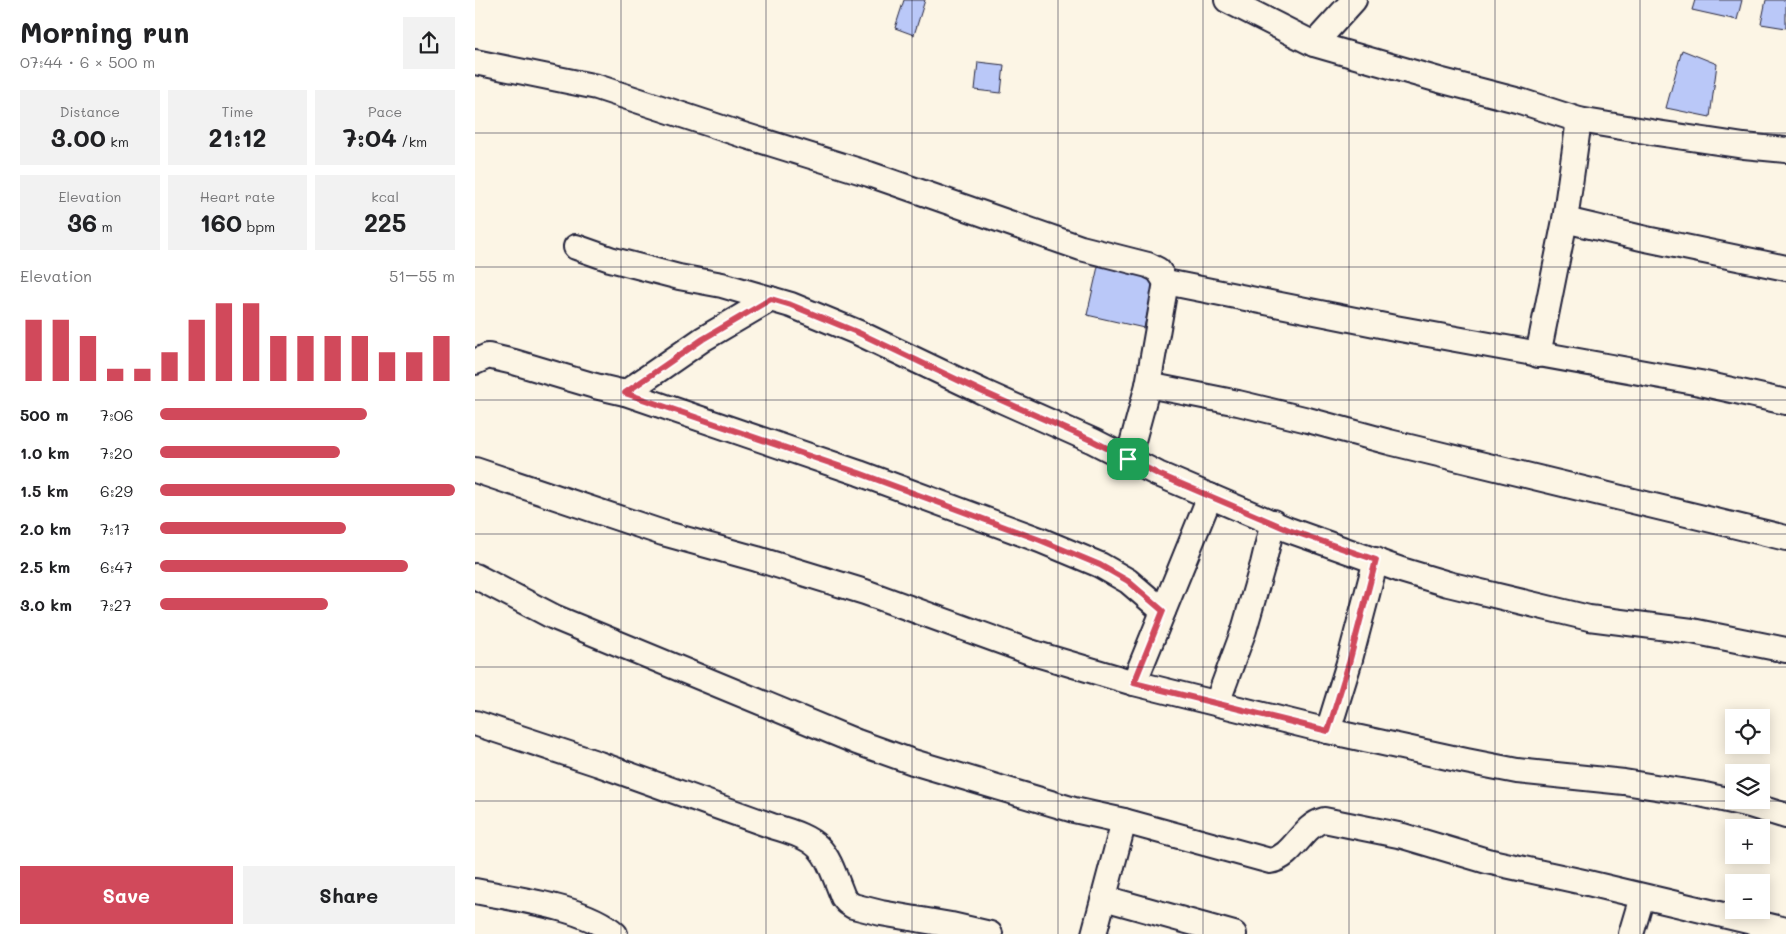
<!DOCTYPE html>
<html lang="en">
<head>
<meta charset="utf-8">
<style>
  :root { --surface:#fff; --page:#f2f2f2; --text:#202124; --muted:#757577; --accent:#d1495b }
  body { margin:0; font-family:Mali,sans-serif; background:var(--page); color:var(--text); height:100vh; display:flex; flex-direction:column; font-size:19px; white-space:nowrap }
  * { box-sizing:border-box; margin:0 }
  p { font-size:16px; color:var(--muted) }
  .icon { flex:none; width:28px; height:28px; fill:none; stroke:currentColor; stroke-width:2; stroke-linecap:round; stroke-linejoin:round }
  .map { position:relative; flex:1; overflow:hidden }
  .panel { display:flex; flex-direction:column; background:var(--surface); width:475px }
  .panel>* { flex:none }
  .tools { position:absolute; left:1250px; top:709px; display:grid; gap:10px }
  .tools a { display:grid; place-items:center; width:45px; height:45px; border-radius:0px; background:var(--surface); box-shadow:0 2px 12px #0003; font-size:25px }
  .pin { position:absolute; display:grid; place-items:center; width:42px; height:42px; color:#fff; margin:-21px; border-radius:10px; box-shadow:0 2px 8px #0006 }
  .round { display:grid; place-items:center; flex:none; width:52px; height:52px; border-radius:0px; background:var(--page) }
  .overview { display:flex; align-items:center; justify-content:space-between; height:85px; padding:0 20px }
  h1 { font-size:28px; font-weight:800; line-height:38px }
  .figures { display:grid; grid-template-columns:repeat(3,1fr); gap:8px; height:85px; padding:5px 20px }
  .figures div { display:grid; align-content:center; border-radius:0px; background:var(--page); text-align:center }
  .figures b { font-size:25px; font-weight:800 }
  .figures small { font-size:14px; font-weight:400 }
  .figures p { font-size:14px }
  .chart { height:140px; padding:10px 20px }
  .chart p { display:flex; justify-content:space-between }
  .chart svg { width:100%; height:90px; margin-top:5px; stroke:var(--accent); stroke-width:6 }
  .action { display:flex; gap:10px; margin-top:auto; padding:10px 20px }
  .action a { flex:1; height:58px; border-radius:0px; background:var(--accent); color:#fff; font-size:20px; font-weight:800; line-height:58px; text-align:center }
  .action a+a { background:var(--page); color:var(--text) }
  ul { padding:0 20px; list-style:none; font-size:16px }
  li { display:grid; grid-template-columns:80px 60px 1fr; align-items:center; height:38px }
  li i { height:12px; border-radius:6px; background:var(--accent) }
  main { display:flex; flex:1; min-height:0 }
  .map>svg:first-child { display:block }
  .building { fill:#bac8f8; stroke:#22223b }
  .lines { fill:none; stroke-linecap:round; stroke-linejoin:round }
  .minor-casing { stroke:#22223b; stroke-width:28 }
  .minor { stroke:#fcf5e5; stroke-width:24 }
  .route-casing { stroke:#fff; stroke-width:10 }
  .route { stroke:#d1495b; stroke-width:6 }
  .grid { fill:none; stroke:#22223b; stroke-width:1; stroke-opacity:0.55 }
</style>
</head>
<body>
<main>
<section class="panel">
<div class="overview"><div><h1>Morning run</h1><p>07:44 · 6 × 500 m</p></div><a class="round"><svg class="icon" aria-label="share" viewBox="0 0 24 24"><path d="M12 15V3M7 8l5-5 5 5M5 13v7h14v-7"/></svg></a></div>
<div class="figures">
<div><p>Distance</p><b>3.00<small> km</small></b></div>
<div><p>Time</p><b>21:12</b></div>
<div><p>Pace</p><b>7:04<small> /km</small></b></div>
</div>
<div class="figures">
<div><p>Elevation</p><b>36<small> m</small></b></div>
<div><p>Heart rate</p><b>160<small> bpm</small></b></div>
<div><p>kcal</p><b>225</b></div>
</div>
<div class="chart"><p><span>Elevation</span>51–55 m</p>
<svg viewBox="0 0 160 44" preserveAspectRatio="none"><path d="M5 44V14M15 44V14M25 44V22M35 44V38M45 44V38M55 44V30M65 44V14M75 44V6M85 44V6M95 44V22M105 44V22M115 44V22M125 44V22M135 44V30M145 44V30M155 44V22"/></svg>
</div>
<ul>
<li><b>500 m</b>7:06<i style="width:70%"></i></li>
<li><b>1.0 km</b>7:20<i style="width:61%"></i></li>
<li><b>1.5 km</b>6:29<i style="width:100%"></i></li>
<li><b>2.0 km</b>7:17<i style="width:63%"></i></li>
<li><b>2.5 km</b>6:47<i style="width:84%"></i></li>
<li><b>3.0 km</b>7:27<i style="width:57%"></i></li>
</ul>
<div class="action"><a>Save</a><a>Share</a></div>
</section>
<div class="map">
<svg width="1311" height="934" viewBox="0 0 1311 934">
  <rect width="100%" height="100%" fill="#fcf5e5"/>
  <filter id="ink" filterUnits="userSpaceOnUse"><feTurbulence type="fractalNoise" baseFrequency=".02" numOctaves="2"/><feDisplacementMap in="SourceGraphic" scale="10" xChannelSelector="R" yChannelSelector="G"/><feConvolveMatrix kernelMatrix="1 2 1 2 8 2 1 2 1" color-interpolation-filters="sRGB"/></filter>
  <g filter="url(#ink)">
    <g class="building">
      <path d="M429,0H450L439,35L420,28Z"/>
      <path d="M1220,0H1267L1262,20L1217,10Z"/>
      <path d="M1291,0H1311V28L1286,24Z"/>
      <path d="M1207,50L1242,64L1235,117L1191,108Z"/>
      <path d="M503,62L529,65L526,93L500,90Z"/>
      <path d="M624,262L681,275L669,328L612,315Z"/>
    </g>
    <g class="lines">
      <defs>
        <g id="minor">
          <path d="M752,0L839,44L964,80L1045,101L1104,120L1182,133L1269,146L1311,150"/>
          <path d="M839,44L879,0"/>
          <path d="M0,62L122,87L265,134L394,174L606,248L673,265L683,270L691,282L920,328L1225,383L1311,402"/>
          <path d="M1090,220L1171,239L1311,268"/>
          <path d="M101,247L135,259L204,277L247,285L316,305L384,333L508,392L618,441L683,474L814,530L926,570L973,584L1114,618L1217,631L1311,650"/>
          <path d="M1063,355L1090,220L1104,120"/>
          <path d="M0,362L13,356L39,362L120,386L150,393L384,473L565,540L625,565L653,581L688,611"/>
          <path d="M673,385L763,403L833,420L914,442L1311,538"/>
          <path d="M150,393L228,339L296,299"/>
          <path d="M653,459L673,385L691,282"/>
          <path d="M0,470L188,533L282,559L390,592L555,652L659,683L853,731L991,761L1042,771L1149,782L1225,794L1275,805L1311,816"/>
          <path d="M0,576L79,617L382,742L438,762L599,810L649,821L795,861C819,857 826,826 849,820L928,836L1012,861L1113,883L1311,930"/>
          <path d="M659,683L735,496"/>
          <path d="M742,703L769,630L788,564L798,522"/>
          <path d="M0,723L124,764L297,826C349,841 349,848 368,897L372,902L378,906L406,913L476,925L515,934"/>
          <path d="M853,731L874,663L901,560"/>
          <path d="M0,891C40,899 111,907 140,934"/>
          <path d="M629,898L759,934"/>
          <path d="M619,934L649,821"/>
          <path d="M1156,934L1167,897"/>
        </g>
      </defs>
      <use href="#minor" class="minor-casing"/>
      <use href="#minor" class="minor"/>
    </g>
  </g>
  <g class="lines" filter="url(#ink)">
    <defs>
      <path id="route" d="M296,299L316,305L384,333L508,392L618,441L683,474L814,530L901,560L874,663L853,731L659,683L688,611L653,581L625,565L565,540L384,473L150,393L228,339Z"/>
    </defs>
    <use href="#route" class="route-casing"/>
    <use href="#route" class="route"/>
  </g>
  <path class="grid" d="M146,0V934M291,0V934M437,0V934M583,0V934M728,0V934M874,0V934M1020,0V934M1165,0V934M0,133H1311M0,267H1311M0,400H1311M0,534H1311M0,667H1311M0,801H1311"/>
</svg>
<div class="tools">
<a><svg class="icon" aria-label="locate" viewBox="0 0 24 24"><circle cx="12" cy="12" r="6"/><path d="M12 2v4M12 18v4M2 12h4M18 12h4"/></svg></a>
<a><svg class="icon" aria-label="layers" viewBox="0 0 24 24"><path d="M12 4l9 5-9 5-9-5zM3 14l9 5 9-5"/></svg></a>
<a>+</a>
<a>−</a>
</div>
<div class="pin" style="left:653px;top:459px;background:#1e9e55"><svg class="icon" aria-label="arrive" viewBox="0 0 24 24"><path d="M6 21V4h12l-3 4 3 4H6"/></svg></div>
</div>
</main>
</body>
</html>
